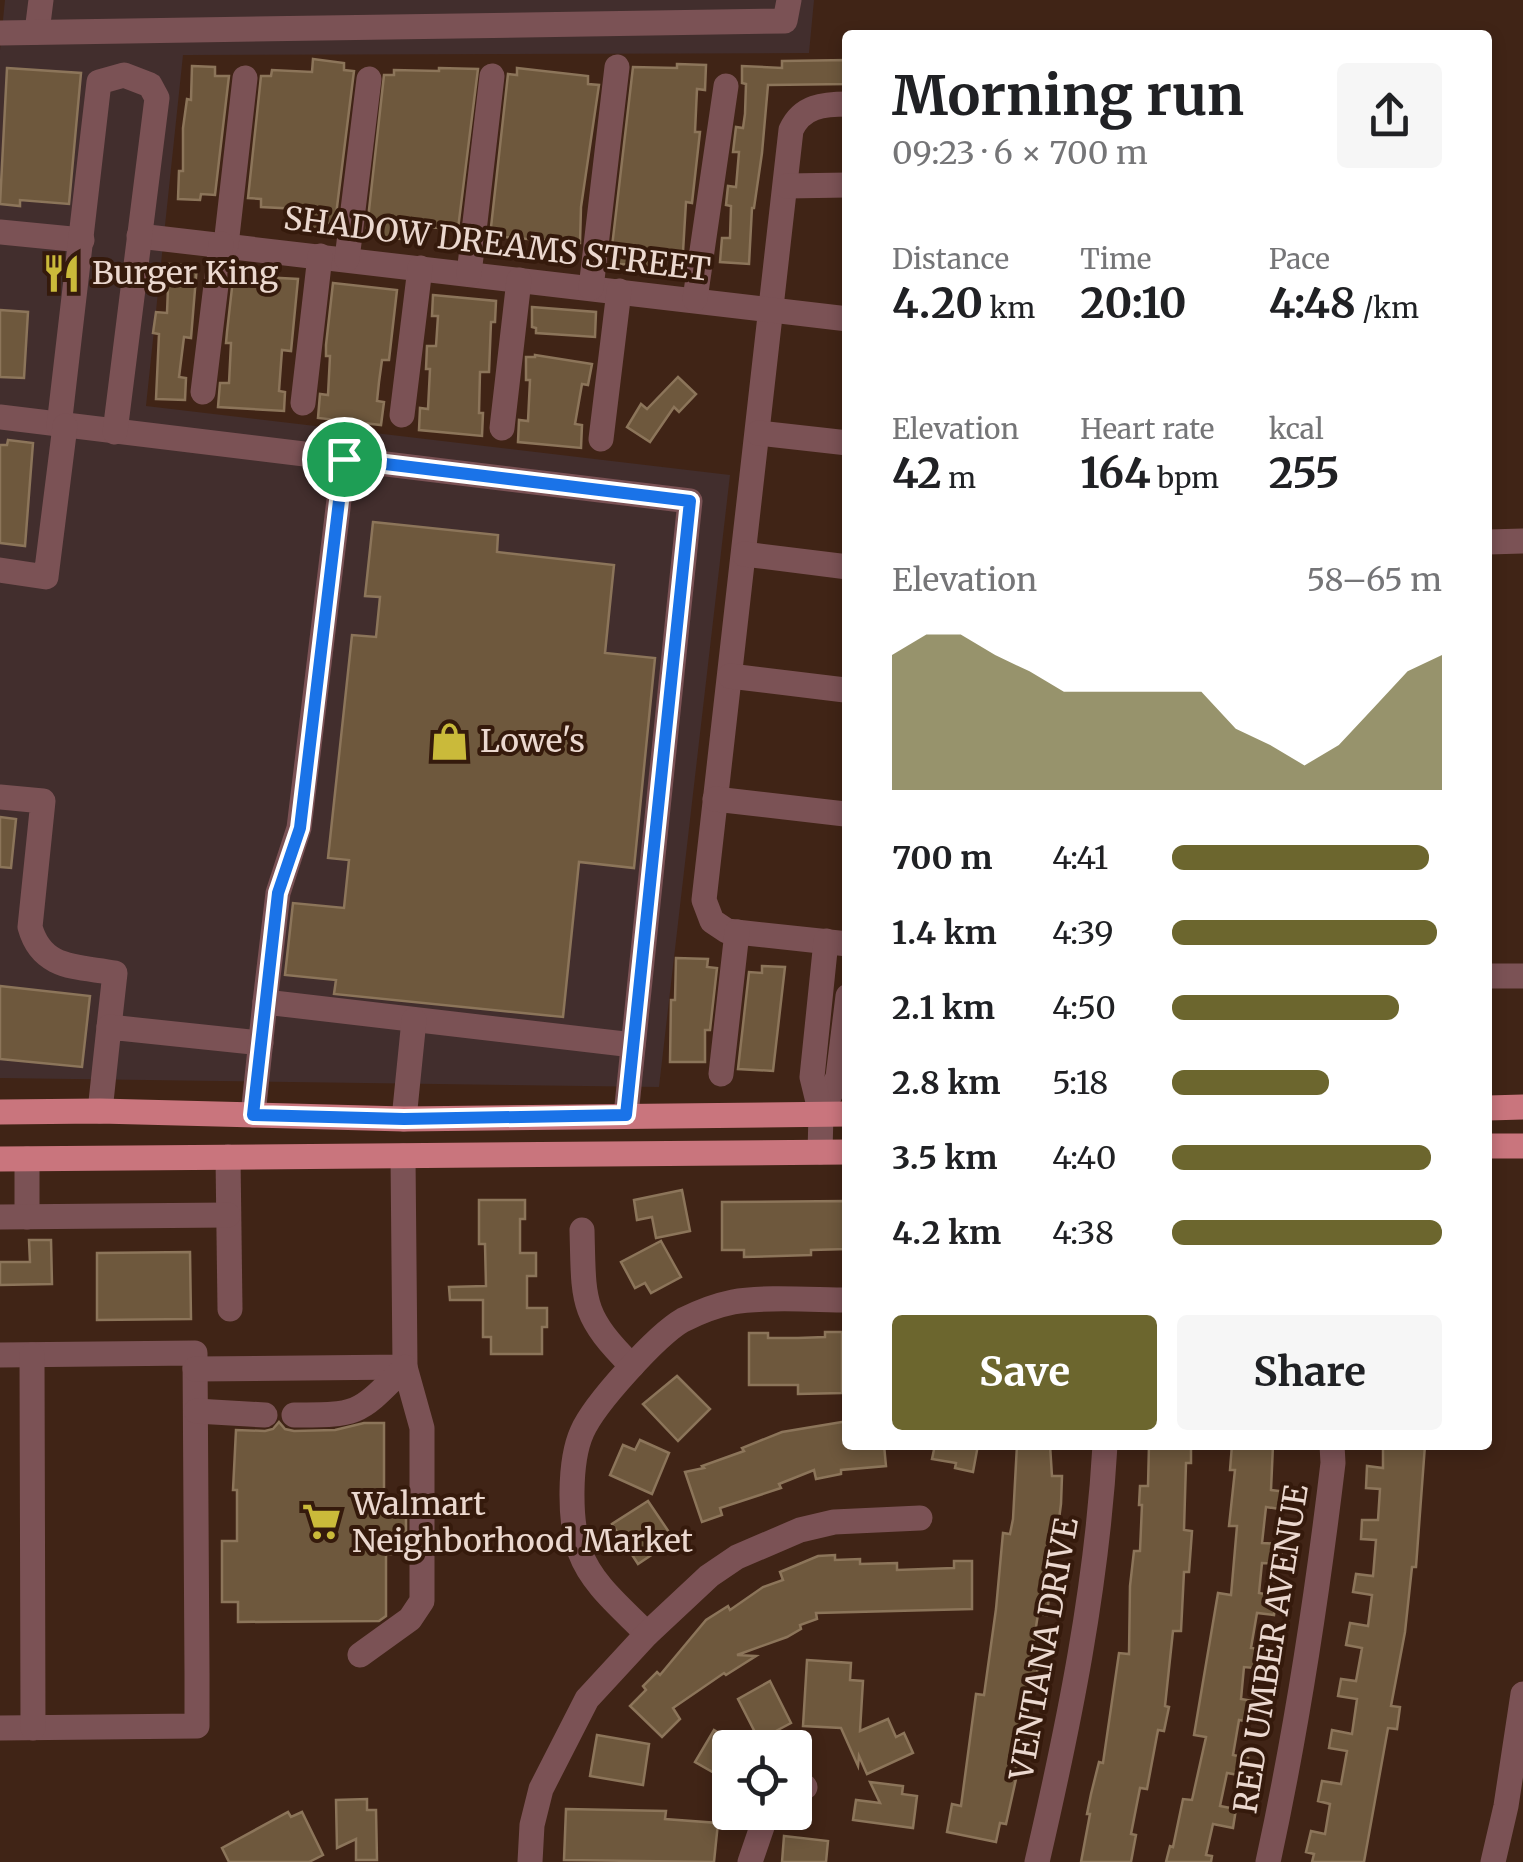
<!DOCTYPE html>
<html lang="en">
<head>
<meta charset="utf-8">
<style>
  :root { --surface:#fff; --page:#f6f6f6; --text:#202124; --muted:#757577; --accent:#6c662e }
  body { margin:0; font-family:Merriweather,serif; background:var(--page); color:var(--text); height:100vh; display:flex; flex-direction:column; font-size:38px; white-space:nowrap }
  * { box-sizing:border-box; margin:0 }
  p { font-size:32px; color:var(--muted) }
  .icon { flex:none; width:55px; height:55px; fill:none; stroke:currentColor; stroke-width:2; stroke-linecap:round; stroke-linejoin:round }
  .map { position:relative; flex:1; overflow:hidden }
  .panel { position:absolute; left:842px; top:30px; width:650px; height:1420px; display:flex; flex-direction:column; background:var(--surface); border-radius:10px; box-shadow:0 5px 15px #0003 }
  .panel>* { flex:none }
  .tools { position:absolute; left:712px; top:1730px; display:grid; gap:20px }
  .tools a { display:grid; place-items:center; width:100px; height:100px; border-radius:10px; background:var(--surface); box-shadow:0 5px 15px #0003; font-size:50px }
  .pin { position:absolute; display:grid; place-items:center; width:85px; height:85px; color:#fff; margin:-42px; border:5px solid #fff; border-radius:50%; box-shadow:0 2px 10px #0007 }
  .round { display:grid; place-items:center; flex:none; width:105px; height:105px; border-radius:10px; background:var(--page) }
  .overview { display:flex; align-items:center; justify-content:space-between; height:170px; padding:0 50px }
  h1 { font-size:55px; font-weight:700; line-height:75px }
  .metrics { display:grid; grid-template-columns:repeat(3,1fr); gap:15px; height:170px; padding:10px 50px }
  .metrics div { display:grid; align-content:center }
  .metrics b { font-size:42px; font-weight:700 }
  .metrics small { font-size:28px; font-weight:400 }
  .metrics p { font-size:28px }
  .chart { height:280px; padding:20px 50px }
  .chart p { display:flex; justify-content:space-between }
  .chart svg { width:100%; height:180px; margin-top:10px; fill:var(--accent); opacity:.7 }
  .cta { display:flex; gap:20px; margin-top:auto; padding:20px 50px }
  .cta a { flex:1; height:115px; border-radius:10px; background:var(--accent); color:#fff; font-size:40px; font-weight:700; line-height:115px; text-align:center }
  .cta a+a { background:var(--page); color:var(--text) }
  ul { padding:0 50px; list-style:none; font-size:32px }
  li { display:grid; grid-template-columns:160px 120px 1fr; align-items:center; height:75px }
  li i { height:25px; border-radius:12px; background:var(--accent) }
  .map>svg:first-child { display:block }
  .commercial { fill:#422e2d }
  .building { fill:#6e583d; stroke:#8c755a; stroke-width:2.5 }
  .lines { fill:none; stroke-linecap:round; stroke-linejoin:round }
  .minor { stroke:#7b5255; stroke-width:25 }
  .major { stroke:#c9757d; stroke-width:25 }
  .route-casing { stroke:#fff; stroke-width:20 }
  .route { stroke:#1a73e8; stroke-width:12 }
  .labels { text-anchor:middle; dominant-baseline:central; stroke-width:8; stroke-linejoin:round; paint-order:stroke }
  .street-label { font-size:32px; fill:#ebd8cf; stroke:#351a0c }
  .poi-label { font-size:32px; fill:#ebd8cf; stroke:#351a0c; text-anchor:start }
</style>
</head>
<body>
<div class="map">
<svg width="1523" height="1862" viewBox="0 0 1523 1862">
  <rect width="100%" height="100%" fill="#402416"/>
  <path class="commercial" d="M5,0H814L809,53L183,55L146,406L730,475L659,1087L0,1078V50Z"/>
  <g class="building">
    <path d="M313,59L344,63V70L354,71L335,223H321V229L298,228L299,209L261,207V199L248,198L261,76H271L272,70L312,72Z"/>
    <path d="M848,60V84L768,85L762,153L754,208H752L749,264L720,262L722,238H730L731,206L726,205L728,186L736,187L739,152H733L736,127L743,128L745,114L746,84L742,83V66L782,68V61Z"/>
    <path d="M677,64L706,65L705,90L697,89L695,132H700L692,203L686,202L683,252L649,250V265L610,264L633,67L677,68Z"/>
    <path d="M192,66L215,67V76H229L215,195L201,194L200,200L178,199L179,171H183V128L187,99L191,100Z"/>
    <path d="M7,68L81,73L69,204L20,200V206L0,204Z"/>
    <path d="M439,68L478,69L458,229L404,226L403,239L380,238L381,228H367L384,75H394V70L439,71Z"/>
    <path d="M517,68L588,76V84L599,85L581,207L580,243L490,236L508,74L517,75Z"/>
    <path d="M169,264L197,265L191,338L184,337L179,377L186,378L185,400L156,399L159,334L153,333L156,312L167,313Z"/>
    <path d="M234,270L263,274L262,277L298,279L291,351L282,350L279,391L285,392L284,411L218,407L220,383H229L231,343H226L227,332Z"/>
    <path d="M333,283L397,290L389,360H382L379,382L377,401L384,402L381,425L318,418L320,394L328,395L330,356H326V345Z"/>
    <path d="M433,295L496,301L495,322H491L489,372H480L479,413H483L482,436L419,430L420,408L428,409L430,369H426L427,346H436L438,316H432Z"/>
    <path d="M532,307L596,312L595,337L536,333V328L532,327Z"/>
    <path d="M0,310L28,312L24,378L0,377Z"/>
    <path d="M535,355L592,364L588,385L582,384L575,424L582,425L581,448L518,442L519,420L528,421L530,380H526V357H535Z"/>
    <path d="M678,377L696,394L679,412L674,407L650,442L627,427L641,404L647,409Z"/>
    <path d="M8,440L33,443L25,546L0,543V445H7Z"/>
    <path d="M373,522L498,535L497,552L614,565L605,653L655,658L634,868L579,862L563,1017L334,994L336,980L285,975L293,903L344,908L349,860L328,858L352,635L376,637L380,597L365,596Z"/>
    <path d="M0,817L16,819L11,868L0,867Z"/>
    <path d="M676,958L708,959L707,967L717,968L710,1030H705V1062H670L671,1000H675Z"/>
    <path d="M762,966L785,967L773,1071L738,1069L749,972L762,973Z"/>
    <path d="M0,986L90,996L82,1067L0,1059Z"/>
    <path d="M682,1190L690,1231L656,1238L652,1217L637,1220L634,1200Z"/>
    <path d="M479,1200H525V1219H520V1253H536V1276H527V1308H547V1327H542V1354H491V1337H483V1300H450L449,1287L486,1286L485,1244H479Z"/>
    <path d="M845,1201L848,1249L811,1250V1255L744,1257V1250H722V1202Z"/>
    <path d="M29,1240H51L52,1284L0,1285V1262H30Z"/>
    <path d="M661,1241L681,1277L651,1293L645,1283L635,1288L621,1262Z"/>
    <path d="M190,1252L191,1319L97,1320V1253Z"/>
    <path d="M825,1332H842V1393L798,1394V1385H749V1333H768V1338H798L825,1337Z"/>
    <path d="M677,1376L710,1409L678,1441L643,1404Z"/>
    <path d="M848,1421V1445H884L886,1466L841,1470V1474L816,1479L814,1470L779,1484L781,1488L720,1508L722,1515L702,1522L685,1472L704,1468L702,1466L744,1451L742,1448L782,1432Z"/>
    <path d="M279,1422L285,1429L294,1431L335,1430L364,1423H384V1503H406V1554H386V1616L379,1621L238,1622V1602H222V1541H237V1490H233L236,1430L265,1431L273,1429Z"/>
    <path d="M640,1440L669,1453L652,1494L610,1475L623,1445L635,1450Z"/>
    <path d="M935,1445H978L973,1472L955,1468L956,1463L932,1459Z"/>
    <path d="M1017,1445H1050L1052,1476H1062L1061,1504L1056,1542H1052L1047,1565L1044,1596L1049,1597L1047,1615L1038,1614L1033,1646L1041,1647L1037,1672L1029,1712L1023,1711L1015,1759L1019,1760L1016,1779L1006,1824L1000,1823L996,1842L947,1832L952,1804L961,1806L976,1694L984,1695L996,1609L1003,1533L1010,1534L1013,1519Z"/>
    <path d="M1149,1445H1191V1463H1186L1184,1530L1192,1531L1189,1572H1184L1181,1631H1173L1165,1706L1169,1707L1164,1731L1158,1730L1147,1789L1140,1788L1131,1834L1136,1835L1131,1862H1081L1090,1814H1087L1091,1794L1099,1762L1103,1763L1119,1653L1129,1654L1130,1586L1134,1551H1140L1142,1505H1139L1140,1486H1148Z"/>
    <path d="M1232,1445H1273L1271,1490L1288,1492L1286,1510L1266,1507L1262,1543L1282,1544L1280,1564L1262,1563L1259,1593L1276,1596L1274,1615L1257,1613L1251,1648L1267,1650L1265,1669L1244,1667L1241,1699L1259,1702L1256,1723L1239,1720L1233,1755L1248,1758L1244,1776L1227,1773L1220,1806L1236,1809L1233,1828L1213,1824L1206,1855L1212,1856L1211,1862H1166L1170,1846L1173,1847L1183,1799L1192,1800L1206,1737L1194,1735L1218,1593L1231,1595L1237,1526H1229L1235,1470H1230Z"/>
    <path d="M1383,1445H1425L1416,1567H1412L1405,1632L1391,1706L1400,1707L1397,1729L1388,1728L1364,1862H1312L1314,1854L1306,1852L1311,1831L1325,1834L1330,1804L1318,1801L1322,1781L1341,1784L1347,1751L1329,1748L1332,1730L1352,1734L1357,1699L1338,1696L1341,1679L1356,1681L1362,1648L1346,1645L1350,1623L1368,1626L1372,1595L1353,1592L1356,1574L1373,1576L1376,1540L1361,1539L1362,1520H1378L1380,1489L1366,1488L1367,1466L1383,1468Z"/>
    <path d="M648,1501L677,1544L662,1554L659,1550L638,1564L612,1524Z"/>
    <path d="M835,1555V1560L860,1559V1564L897,1563V1570L954,1568V1561H972V1609L816,1613L817,1619L800,1625L801,1629L787,1637L737,1655L756,1656L726,1675L724,1673L673,1708L680,1719L662,1737L630,1706L646,1690L643,1686L657,1672L660,1675L706,1620L728,1606L730,1610L763,1587L783,1580L780,1572L818,1556Z"/>
    <path d="M807,1660L851,1663L850,1680L863,1681L860,1731L888,1719L896,1737L904,1733L913,1753L867,1774L859,1756L858,1766L841,1728L803,1726Z"/>
    <path d="M770,1681L791,1723L759,1740L738,1699Z"/>
    <path d="M714,1730L738,1744L730,1748V1782L695,1762Z"/>
    <path d="M597,1735L649,1744L643,1785L590,1776Z"/>
    <path d="M870,1782L903,1786L902,1794L917,1796L913,1828L853,1820L856,1800L880,1803Z"/>
    <path d="M367,1799V1810H376L377,1860H356V1839L337,1848L336,1800Z"/>
    <path d="M566,1809L666,1811L665,1819L718,1823L714,1862L564,1860Z"/>
    <path d="M288,1812L291,1817L302,1812L323,1855L309,1862H229L222,1848Z"/>
    <path d="M784,1836L828,1841L826,1862H782Z"/>
  </g>
  <g class="lines">
    <g class="minor">
      <path d="M37,32L41,0"/>
      <path d="M0,33L785,21L789,0"/>
      <path d="M848,104C823,104 802,106 791,130L704,900L712,921L727,931L848,944"/>
      <path d="M787,186L848,185"/>
      <path d="M0,232L82,240"/>
      <path d="M139,236L848,319"/>
      <path d="M226,245L245,78"/>
      <path d="M347,259L369,79"/>
      <path d="M469,274L492,76"/>
      <path d="M591,288L617,67"/>
      <path d="M695,299L726,86"/>
      <path d="M203,392L221,244"/>
      <path d="M303,403L320,256"/>
      <path d="M402,415L420,268"/>
      <path d="M0,417L690,501L626,1115"/>
      <path d="M59,426L99,82L124,75L150,85L157,98L115,432"/>
      <path d="M502,428L519,280"/>
      <path d="M758,433L848,443"/>
      <path d="M601,439L619,291"/>
      <path d="M1488,542L1523,541"/>
      <path d="M744,554L848,567"/>
      <path d="M0,570L46,577L65,426"/>
      <path d="M730,676L845,690"/>
      <path d="M0,797L43,801L30,927C42,970 77,966 115,973L109,1027"/>
      <path d="M715,799L845,814"/>
      <path d="M1488,976H1523"/>
      <path d="M265,1002L278,893L299,828L344,459"/>
      <path d="M721,1074L737,932"/>
      <path d="M100,1111L109,1027L261,1043"/>
      <path d="M821,1114L838,1077L848,996"/>
      <path d="M253,1115L265,1002L633,1045"/>
      <path d="M404,1119L414,1020"/>
      <path d="M820,1152L821,1114L812,1077L826,941"/>
      <path d="M228,1157L230,1309"/>
      <path d="M27,1159V1217"/>
      <path d="M0,1217L228,1215"/>
      <path d="M582,1230C584,1302 580,1314 632,1366"/>
      <path d="M0,1355L195,1353L197,1673V1726L0,1728"/>
      <path d="M32,1355L33,1728"/>
      <path d="M195,1369L405,1367L403,1156"/>
      <path d="M196,1411L265,1415"/>
      <path d="M294,1415C361,1415 358,1414 405,1367L422,1428V1601L410,1619L360,1655"/>
      <path d="M647,1634C623,1609 592,1585 580,1552C569,1522 569,1461 582,1432C594,1404 657,1335 683,1320C697,1313 718,1305 733,1302C761,1296 817,1300 848,1300"/>
      <path d="M795,1795L805,1787"/>
      <path d="M530,1862L532,1825L541,1789L587,1699L647,1634L709,1576L737,1557L800,1530L834,1522L920,1518"/>
      <path d="M750,1862L764,1821L774,1812"/>
      <path d="M1037,1862C1069,1724 1097,1587 1105,1445"/>
      <path d="M1268,1862C1297,1729 1317,1597 1333,1463L1332,1445"/>
      <path d="M1493,1862L1506,1806L1523,1694"/>
    </g>
    <g class="major">
      <path d="M1488,1108L1523,1107"/>
      <path d="M0,1112L100,1111L404,1119L848,1114"/>
      <path d="M1488,1146H1523"/>
      <path d="M0,1159L848,1152"/>
    </g>
  </g>
  <g class="lines">
    <defs>
      <path id="route" d="M344,459L690,501L626,1115L404,1119L253,1115L278,893L300,828Z"/>
    </defs>
    <use href="#route" class="route-casing"/>
    <use href="#route" class="route"/>
  </g>
  <defs>
    <symbol id="restaurant-bare" viewBox="-9 -9 18 18"><path d="M-5-6h1v4h1v-4h1v4h1v-4h1v5L-1.5 .5V6h-2V.5L-5-1ZM5-6V6H3V1.5H1.5Q1.5-4 5-6Z" fill="#caba3a" stroke="#351a0c" stroke-width="2.5" paint-order="stroke"/></symbol>
    <symbol id="shop-bare" viewBox="-9 -9 18 18"><path d="M-5-2.5h2.3a2.7 3.5 0 0 1 5.4 0H5L5.5 6h-11ZM-1.5-2.5h3a1.5 2.3 0 0 0-3 0Z" fill="#caba3a" stroke="#351a0c" stroke-width="2.5" paint-order="stroke"/></symbol>
    <symbol id="supermarket-bare" viewBox="-9 -9 18 18"><path d="M-6-5.5h2.5l.6 2H6L4.5 2H-2.5L-4.4-4H-6ZM-1.5 3.2a1.3 1.3 0 1 0 .1 0ZM3 3.2a1.3 1.3 0 1 0 .1 0Z" fill="#caba3a" stroke="#351a0c" stroke-width="2.5" paint-order="stroke"/></symbol>
  </defs>
  <g fill-rule="evenodd">
    <use href="#restaurant-bare" x="34" y="246" width="55" height="55"/>
    <use href="#shop-bare" x="422" y="714" width="55" height="55"/>
    <use href="#supermarket-bare" x="294" y="1494" width="55" height="55"/>
  </g>
  <g class="labels">
    <g class="street-label">
      <text transform="translate(497 244) rotate(7)">SHADOW DREAMS STREET</text>
      <text transform="translate(1044 1649) rotate(-80)">VENTANA DRIVE</text>
      <text transform="translate(1271 1649) rotate(-81)">RED UMBER AVENUE</text>
    </g>
    <g class="poi-label">
      <text x="92" y="273">Burger King</text>
      <text x="480" y="741">Lowe's</text>
      <text x="352" y="1504">Walmart<tspan x="352" dy="37">Neighborhood Market</tspan></text>
    </g>
  </g>
</svg>
<div class="tools">
<a><svg class="icon" aria-label="locate" viewBox="0 0 24 24"><circle cx="12" cy="12" r="6"/><path d="M12 2v4M12 18v4M2 12h4M18 12h4"/></svg></a>
</div>
<div class="pin" style="left:344px;top:459px;background:#1e9e55"><svg class="icon" aria-label="arrive" viewBox="0 0 24 24"><path d="M6 21V4h12l-3 4 3 4H6"/></svg></div>
<section class="panel">
<div class="overview"><div><h1>Morning run</h1><p>09:23 · 6 × 700 m</p></div><a class="round"><svg class="icon" aria-label="share" viewBox="0 0 24 24"><path d="M12 15V3M7 8l5-5 5 5M5 13v7h14v-7"/></svg></a></div>
<div class="metrics">
<div><p>Distance</p><b>4.20<small> km</small></b></div>
<div><p>Time</p><b>20:10</b></div>
<div><p>Pace</p><b>4:48<small> /km</small></b></div>
</div>
<div class="metrics">
<div><p>Elevation</p><b>42<small> m</small></b></div>
<div><p>Heart rate</p><b>164<small> bpm</small></b></div>
<div><p>kcal</p><b>255</b></div>
</div>
<div class="chart"><p><span>Elevation</span>58–65 m</p>
<svg viewBox="0 0 160 44" preserveAspectRatio="none"><path d="M0 44V11L10 6L20 6L30 11L40 15L50 20L60 20L70 20L80 20L90 20L100 29L110 33L120 38L130 33L140 24L150 15L160 11V44z"/></svg>
</div>
<ul>
<li><b>700 m</b>4:41<i style="width:95%"></i></li>
<li><b>1.4 km</b>4:39<i style="width:98%"></i></li>
<li><b>2.1 km</b>4:50<i style="width:84%"></i></li>
<li><b>2.8 km</b>5:18<i style="width:58%"></i></li>
<li><b>3.5 km</b>4:40<i style="width:96%"></i></li>
<li><b>4.2 km</b>4:38<i style="width:100%"></i></li>
</ul>
<div class="cta"><a>Save</a><a>Share</a></div>
</section>
</div>
</body>
</html>
